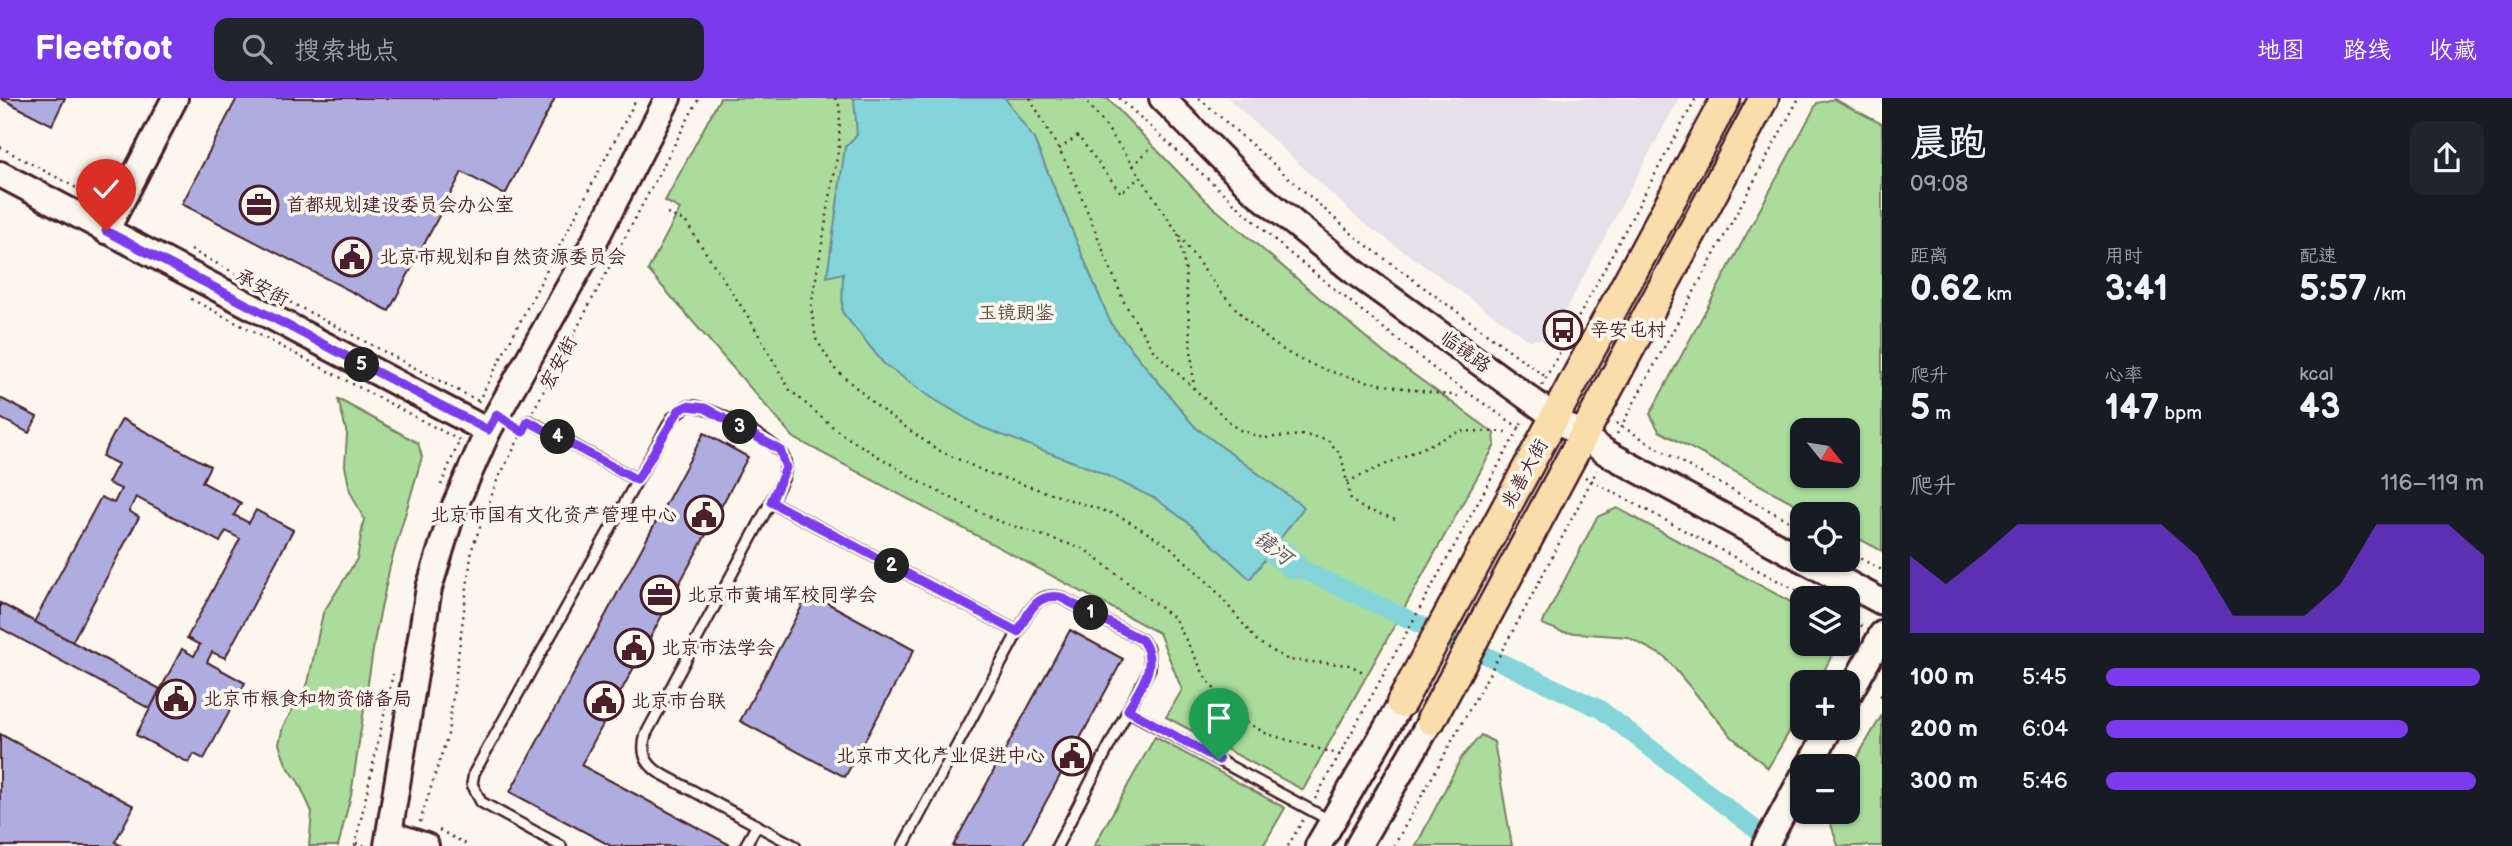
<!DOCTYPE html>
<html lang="zh">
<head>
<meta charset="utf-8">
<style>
  :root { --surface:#171b24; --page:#20242c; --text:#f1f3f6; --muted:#9ea1a6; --accent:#7c3aed }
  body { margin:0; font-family:"Balsamiq Sans","LXGW WenKai TC",sans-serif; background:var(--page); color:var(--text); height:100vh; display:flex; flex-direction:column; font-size:26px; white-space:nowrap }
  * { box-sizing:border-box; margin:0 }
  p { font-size:23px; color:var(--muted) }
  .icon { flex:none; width:38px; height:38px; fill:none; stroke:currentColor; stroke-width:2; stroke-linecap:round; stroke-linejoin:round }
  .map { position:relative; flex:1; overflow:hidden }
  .drawer { display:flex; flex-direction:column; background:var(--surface); width:630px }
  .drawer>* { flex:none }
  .needle { width:46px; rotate:120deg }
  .fabs { position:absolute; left:1790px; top:320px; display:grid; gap:14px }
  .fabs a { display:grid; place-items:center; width:70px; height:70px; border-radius:14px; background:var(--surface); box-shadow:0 2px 5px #0004; font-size:35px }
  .pin { position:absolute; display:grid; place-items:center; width:60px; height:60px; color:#fff; margin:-72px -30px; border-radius:50% 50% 50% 0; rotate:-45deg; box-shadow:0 0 7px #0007 }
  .pin .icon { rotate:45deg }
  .km { position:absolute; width:35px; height:35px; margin:-18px; border-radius:50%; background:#222; color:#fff; font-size:19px; line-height:35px; text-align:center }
  .round { display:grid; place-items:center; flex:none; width:74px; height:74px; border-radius:14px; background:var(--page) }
  .head { display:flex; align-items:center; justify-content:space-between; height:119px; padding:0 28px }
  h1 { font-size:38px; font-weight:700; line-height:52px }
  .metrics { display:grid; grid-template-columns:repeat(3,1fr); gap:10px; height:119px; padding:7px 28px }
  .metrics div { display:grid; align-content:center }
  .metrics b { font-size:35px; font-weight:700 }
  .metrics small { font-size:19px; font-weight:400 }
  .metrics p { font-size:19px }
  .chart { height:196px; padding:14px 28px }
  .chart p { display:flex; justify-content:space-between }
  .chart svg { width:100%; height:126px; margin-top:7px; fill:var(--accent); opacity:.7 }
  ul { padding:0 28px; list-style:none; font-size:23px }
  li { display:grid; grid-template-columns:112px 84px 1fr; align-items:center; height:52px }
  li i { height:18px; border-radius:9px; background:var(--accent) }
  header { display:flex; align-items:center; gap:42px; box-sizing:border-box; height:98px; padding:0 35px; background:var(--accent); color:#fff }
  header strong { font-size:33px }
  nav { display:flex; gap:38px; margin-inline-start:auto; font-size:24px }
  .search { width:490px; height:63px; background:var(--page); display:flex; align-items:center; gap:18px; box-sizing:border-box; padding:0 24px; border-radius:14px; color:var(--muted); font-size:26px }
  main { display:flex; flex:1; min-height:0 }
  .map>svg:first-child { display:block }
  .built { fill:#e4e1e8 }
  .green { fill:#aadc9c; stroke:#7a7e64; stroke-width:2; fill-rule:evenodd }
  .water { fill:#83d5da; stroke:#6c8c94; stroke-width:2 }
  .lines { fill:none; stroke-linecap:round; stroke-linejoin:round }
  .canal { stroke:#83d5da; stroke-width:18 }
  .river { stroke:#83d5da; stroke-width:28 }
  .building { fill:#adaedf; stroke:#4a1f2b; stroke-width:2 }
  .lane-casing { stroke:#4a1f2b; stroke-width:14 }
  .secondary-casing { stroke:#4a1f2b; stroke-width:30 }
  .primary-casing { stroke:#4a1f2b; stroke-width:33 }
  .path { stroke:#4a1f2b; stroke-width:2.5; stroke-dasharray:2 5; stroke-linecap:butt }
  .lane { stroke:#fbf7ec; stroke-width:9 }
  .secondary { stroke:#fbf7ec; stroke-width:24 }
  .primary { stroke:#faddab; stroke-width:28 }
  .route-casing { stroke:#fff; stroke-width:14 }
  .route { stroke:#7c3aed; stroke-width:9 }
  .labels { text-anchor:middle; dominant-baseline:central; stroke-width:7; stroke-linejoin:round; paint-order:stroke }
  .poi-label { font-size:19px; fill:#4a1f2b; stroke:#fbf7ec; text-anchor:start }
  .street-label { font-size:19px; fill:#4a1f2b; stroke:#fbf7ec }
  .park-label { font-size:19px; fill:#624e47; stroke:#fbf7ec }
  .water-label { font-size:21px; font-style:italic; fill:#5b5660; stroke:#fbf7ec }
</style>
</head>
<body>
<header>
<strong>Fleetfoot</strong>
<div class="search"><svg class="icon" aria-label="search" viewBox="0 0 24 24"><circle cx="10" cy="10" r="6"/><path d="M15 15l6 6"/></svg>搜索地点</div>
<nav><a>地图</a><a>路线</a><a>收藏</a></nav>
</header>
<main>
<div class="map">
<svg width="1882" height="748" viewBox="0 0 1882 748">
  <rect width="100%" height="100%" fill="#fbf7ec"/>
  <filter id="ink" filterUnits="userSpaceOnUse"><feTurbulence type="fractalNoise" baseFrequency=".0143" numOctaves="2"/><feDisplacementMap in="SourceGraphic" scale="14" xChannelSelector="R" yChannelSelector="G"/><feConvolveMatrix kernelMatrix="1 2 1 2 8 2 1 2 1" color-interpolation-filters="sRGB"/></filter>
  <g filter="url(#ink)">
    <path class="built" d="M1228,0H1679L1550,241L1529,242L1361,123Z"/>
    <g class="green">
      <path d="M720,0H1107L1206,103L1384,255L1494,335L1495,347L1303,692L1166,619L1182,592L1159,535L794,340L648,172L680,111L665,103Z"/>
      <path d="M1834,1L1882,26V453L1848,435V416H1814L1659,333L1650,316L1817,5ZM1802,332H1848V378H1802Z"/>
      <path d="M338,301L418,345L422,359L390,468L375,539L351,697L338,748H309L312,714L299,685L286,666L279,646L283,628L308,585L323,515L357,461L364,421L350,393L345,368L347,336Z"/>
      <path d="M1617,410L1802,510V546H1838L1818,584H1802V612L1768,670L1731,638L1665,559L1628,539L1562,534L1542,526L1597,419Z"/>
      <path d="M1882,617V748H1838L1827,714H1848V675Z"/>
      <path d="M1481,637L1494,644L1512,748H1416L1461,660Z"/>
      <path d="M1155,639L1285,710L1263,748H1094Z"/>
    </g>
    <path class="water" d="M854,0H1005L1034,41L1111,226L1195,329L1304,409L1250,481L1190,426L1156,401L1095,372L981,329L932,300L884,266L842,214L843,175L827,179L845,49L857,37Z"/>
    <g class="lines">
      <path class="canal" d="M1293,467L1600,611L1777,748"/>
      <path class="river" d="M1244,427L1293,467"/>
    </g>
    <g class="building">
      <path d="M0,0H65L52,27Z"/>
      <path d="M237,0H555L505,97L462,74L389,213L182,106Z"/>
      <path d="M0,300L37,319L29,335L0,320Z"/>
      <path d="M122,321L210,368L202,384L241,405L234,417L249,425L256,412L293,432L225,560L212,554L207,564L245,585L204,661L194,656L189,665L136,637L182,551L194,558L200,547L187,540L240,441L226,433L220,444L136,399L129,413L139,419L72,544L34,524L101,399L114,405L121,391L108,385L118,366L102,358Z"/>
      <path d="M704,335L748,359L581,667L732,748H611L510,694Z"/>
      <path d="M809,495L914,552L845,679L740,623Z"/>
      <path d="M0,505L160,591L150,611L0,530Z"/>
      <path d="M1070,532L1123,561L1022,748H953Z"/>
      <path d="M0,636L134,708L115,744L122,748H0Z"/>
    </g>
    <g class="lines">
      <defs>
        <g id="lane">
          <path d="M529,323L637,382"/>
          <path d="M771,404L1018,534"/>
          <path d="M1128,613L1329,722"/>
          <path d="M561,748L481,704L472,686L474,675L672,320L687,308H695C714,312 778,343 784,360C787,367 785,374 783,381L646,636C641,653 644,664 658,674L795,748"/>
          <path d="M745,748L757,727"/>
          <path d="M903,748L1027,517C1036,503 1043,496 1060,499L1142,542L1148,551L1150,570L1057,748"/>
        </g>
        <g id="secondary">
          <path d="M1162,0L1253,92L1357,176L1556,320L1607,355L1802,461"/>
          <path d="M0,76L488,333"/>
          <path d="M106,133L175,0"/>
          <path d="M1804,462L1882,504"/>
          <path d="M1848,598L1882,536"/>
          <path d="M1809,668L1830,630"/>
          <path d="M390,736L426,748"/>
          <path d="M387,748L429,490L453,412L488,333L594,144L668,0"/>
          <path d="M1318,748L1401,605"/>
          <path d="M1358,748L1431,622"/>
          <path d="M1765,748L1802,680"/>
        </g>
        <g id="primary">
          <path d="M1401,605L1726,0"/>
          <path d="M1431,622L1764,0"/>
        </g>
      </defs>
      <use href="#lane" class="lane-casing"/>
      <use href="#secondary" class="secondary-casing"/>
      <use href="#primary" class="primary-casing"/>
      <g class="path">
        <path d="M835,0L840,9L839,48L811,209L816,241L835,271L879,310L936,351L988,375L1120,418L1169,448L1211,487L1258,544L1288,562L1350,567L1363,574"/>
        <path d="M1030,0L1071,73L1124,204L1153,252L1237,331L1263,340L1304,337L1327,341L1341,357L1351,402L1364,411L1399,422"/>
        <path d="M1083,0C1149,74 1215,227 1308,265C1356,285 1407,291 1458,298"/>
        <path d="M1119,0L1287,153L1442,277L1524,333"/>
        <path d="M1199,0L1358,141L1546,279"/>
        <path d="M0,49L99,102"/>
        <path d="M1059,51L1078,38L1121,95L1140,79"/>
        <path d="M1133,68L1151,49"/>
        <path d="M667,116L685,123L749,220L790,292L840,335L925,387L998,423L1084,451L1175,521L1206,580L1234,617L1267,636L1341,657"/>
        <path d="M1178,136L1185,170L1194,292"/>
        <path d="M191,152L480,304"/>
        <path d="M191,201L461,343"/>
        <path d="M1542,287L1696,0"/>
        <path d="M478,304L637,0"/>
        <path d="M533,313L699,0"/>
        <path d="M1616,325L1693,371L1802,430"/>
        <path d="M1617,336L1799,0"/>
        <path d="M1585,379L1810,500"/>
        <path d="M1347,384L1460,333L1507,334"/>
        <path d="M441,387L460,341"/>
        <path d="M1848,454L1882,472"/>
        <path d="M1848,521L1864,529"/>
        <path d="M1880,597L1882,598"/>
        <path d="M1315,701L1524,321"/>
        <path d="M420,724L448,636L472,451L496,385L522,335"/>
        <path d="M439,732L470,748"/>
        <path d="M356,745L365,748"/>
        <path d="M355,748L393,576"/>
        <path d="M1288,748L1303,722"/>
        <path d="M1394,748L1526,509L1597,372"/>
      </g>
      <use href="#lane" class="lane"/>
      <use href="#secondary" class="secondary"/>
      <use href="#primary" class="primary"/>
    </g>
  </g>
  <g class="lines" filter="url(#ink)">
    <defs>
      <path id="route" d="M106,133L488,332L497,316L523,334L528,323L637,382L679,312L687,308L705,310L780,352L786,370L771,404L1018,534C1028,516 1035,495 1060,499L1142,542C1160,567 1140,589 1128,612L1219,662"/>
    </defs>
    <use href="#route" class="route-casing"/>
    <use href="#route" class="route"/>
  </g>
  <defs>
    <symbol id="office-ring" viewBox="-11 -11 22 22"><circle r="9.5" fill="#fbf7ec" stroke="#4a1f2b" stroke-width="1.5"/><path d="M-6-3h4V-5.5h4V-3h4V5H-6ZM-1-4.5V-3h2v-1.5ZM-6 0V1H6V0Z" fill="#4a1f2b"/></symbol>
    <symbol id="civic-ring" viewBox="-11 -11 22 22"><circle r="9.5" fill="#fbf7ec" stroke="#4a1f2b" stroke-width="1.5"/><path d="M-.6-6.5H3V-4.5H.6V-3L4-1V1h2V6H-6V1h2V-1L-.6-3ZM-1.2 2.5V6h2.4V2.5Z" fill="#4a1f2b"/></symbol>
    <symbol id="bus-ring" viewBox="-11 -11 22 22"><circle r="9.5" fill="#fbf7ec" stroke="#4a1f2b" stroke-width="1.5"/><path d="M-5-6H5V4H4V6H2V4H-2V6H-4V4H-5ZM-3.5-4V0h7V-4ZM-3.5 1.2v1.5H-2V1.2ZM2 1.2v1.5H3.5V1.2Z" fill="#4a1f2b"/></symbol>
  </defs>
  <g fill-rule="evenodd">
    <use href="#office-ring" x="237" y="85" width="44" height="44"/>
    <use href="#civic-ring" x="330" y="137" width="44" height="44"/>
    <use href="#bus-ring" x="1541" y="210" width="44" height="44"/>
    <use href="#civic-ring" x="682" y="395" width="44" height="44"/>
    <use href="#office-ring" x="638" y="475" width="44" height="44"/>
    <use href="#civic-ring" x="612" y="528" width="44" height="44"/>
    <use href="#civic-ring" x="154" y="579" width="44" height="44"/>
    <use href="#civic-ring" x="582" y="581" width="44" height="44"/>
    <use href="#civic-ring" x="1050" y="636" width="44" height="44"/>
  </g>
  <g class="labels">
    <g class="poi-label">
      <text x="286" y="107">首都规划建设委员会办公室</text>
      <text x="379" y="159">北京市规划和自然资源委员会</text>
      <text x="1590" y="232">辛安屯村</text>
      <text x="677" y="417" text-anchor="end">北京市国有文化资产管理中心</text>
      <text x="687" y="497">北京市黄埔军校同学会</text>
      <text x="661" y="550">北京市法学会</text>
      <text x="203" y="601">北京市粮食和物资储备局</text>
      <text x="631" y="603">北京市台联</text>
      <text x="1045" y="658" text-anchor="end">北京市文化产业促进中心</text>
    </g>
    <g class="street-label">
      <text transform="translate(262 190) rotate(28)">承安街</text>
      <text transform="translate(1465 254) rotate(36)">临镜路</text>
      <text transform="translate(559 265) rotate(-62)">宏安街</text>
      <text transform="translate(1525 376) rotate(-61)">兆善大街</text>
    </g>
    <g class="park-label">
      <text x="1016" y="215">玉镜朗鉴</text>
    </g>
    <g class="water-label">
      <text transform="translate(1273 450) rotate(38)">镜河</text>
    </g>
  </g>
</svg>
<div class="fabs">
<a><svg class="needle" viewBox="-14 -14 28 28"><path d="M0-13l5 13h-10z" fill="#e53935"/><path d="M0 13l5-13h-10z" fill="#9ea1a6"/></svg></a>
<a><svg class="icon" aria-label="locate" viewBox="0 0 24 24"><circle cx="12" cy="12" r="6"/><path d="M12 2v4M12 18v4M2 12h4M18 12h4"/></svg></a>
<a><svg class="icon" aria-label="layers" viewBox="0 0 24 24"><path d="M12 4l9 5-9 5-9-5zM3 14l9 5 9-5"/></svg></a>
<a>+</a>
<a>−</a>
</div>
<div class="pin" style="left:1219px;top:662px;background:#1e9e55"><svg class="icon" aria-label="arrive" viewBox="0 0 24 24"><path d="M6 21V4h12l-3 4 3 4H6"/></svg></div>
<div class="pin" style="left:106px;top:133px;background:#d93025"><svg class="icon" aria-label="check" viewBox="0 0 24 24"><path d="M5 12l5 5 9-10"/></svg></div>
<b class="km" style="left:1091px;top:515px">1</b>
<b class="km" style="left:892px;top:468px">2</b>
<b class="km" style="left:740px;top:329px">3</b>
<b class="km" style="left:558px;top:339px">4</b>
<b class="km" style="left:362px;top:267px">5</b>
</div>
<section class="drawer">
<div class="head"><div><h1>晨跑</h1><p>09:08</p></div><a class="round"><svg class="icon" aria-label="share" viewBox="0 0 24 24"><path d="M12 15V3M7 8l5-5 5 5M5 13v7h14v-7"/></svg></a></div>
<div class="metrics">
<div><p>距离</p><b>0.62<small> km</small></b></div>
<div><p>用时</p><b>3:41</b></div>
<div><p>配速</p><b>5:57<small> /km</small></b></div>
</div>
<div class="metrics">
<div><p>爬升</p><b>5<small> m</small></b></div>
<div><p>心率</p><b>147<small> bpm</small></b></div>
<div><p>kcal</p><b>43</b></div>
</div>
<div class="chart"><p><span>爬升</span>116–119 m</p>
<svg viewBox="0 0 160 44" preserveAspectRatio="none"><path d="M0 44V17L10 27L20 17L30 6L40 6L50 6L60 6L70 6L80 17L90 38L100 38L110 38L120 27L130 6L140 6L150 6L160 17V44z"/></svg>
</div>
<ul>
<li><b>100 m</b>5:45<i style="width:99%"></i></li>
<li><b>200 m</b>6:04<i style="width:80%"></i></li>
<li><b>300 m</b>5:46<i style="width:98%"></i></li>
</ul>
</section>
</main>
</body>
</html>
